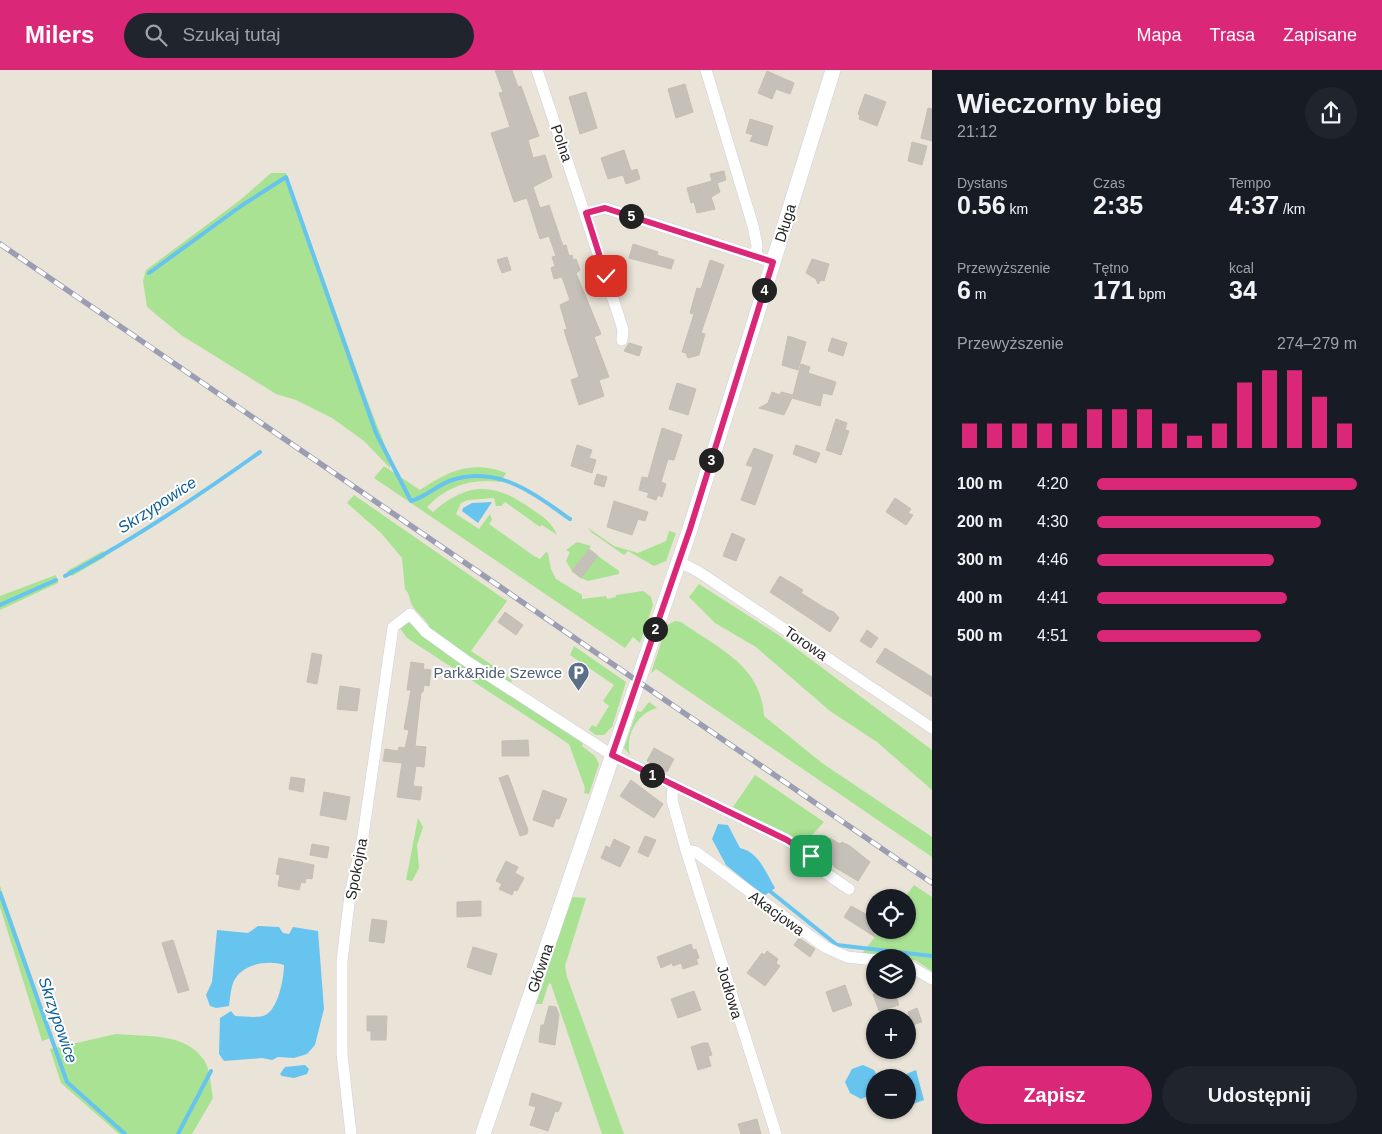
<!DOCTYPE html>
<html lang="pl">
<head>
<meta charset="utf-8">
<style>
  :root { --surface:#171b24; --page:#20242c; --text:#f1f3f6; --muted:#9ea1a6; --accent:#db2777 }
  body { margin:0; font-family:Arial,sans-serif; background:var(--page); color:var(--text); height:100vh; display:flex; flex-direction:column; font-size:19px; white-space:nowrap }
  * { box-sizing:border-box; margin:0 }
  p { font-size:16px; color:var(--muted) }
  .icon { flex:none; width:28px; height:28px; fill:none; stroke:currentColor; stroke-width:2; stroke-linecap:round; stroke-linejoin:round }
  .map { position:relative; flex:1; overflow:hidden }
  .sheet { display:flex; flex-direction:column; background:var(--surface); width:450px }
  .sheet>* { flex:none }
  .tools { position:absolute; left:866px; top:819px; display:grid; gap:10px }
  .tools a { display:grid; place-items:center; width:50px; height:50px; border-radius:50%; background:var(--surface); box-shadow:0 1px 4px #0004; font-size:25px }
  .pin { position:absolute; display:grid; place-items:center; width:42px; height:42px; color:#fff; margin:-21px; border-radius:10px; box-shadow:0 2px 8px #0006 }
  .km { position:absolute; width:25px; height:25px; margin:-12px; border-radius:50%; background:#222; color:#fff; font-size:14px; line-height:25px; text-align:center }
  .round { display:grid; place-items:center; flex:none; width:52px; height:52px; border-radius:26px; background:var(--page) }
  .summary { display:flex; align-items:center; justify-content:space-between; height:85px; padding:0 25px }
  h1 { font-size:28px; font-weight:700; line-height:38px }
  .metrics { display:grid; grid-template-columns:repeat(3,1fr); gap:8px; height:85px; padding:5px 25px }
  .metrics div { display:grid; align-content:center }
  .metrics b { font-size:25px; font-weight:700 }
  .metrics small { font-size:14px; font-weight:400 }
  .metrics p { font-size:14px }
  .chart { height:140px; padding:10px 25px }
  .chart p { display:flex; justify-content:space-between }
  .chart svg { width:100%; height:90px; margin-top:5px; stroke:var(--accent); stroke-width:6 }
  .button { display:flex; gap:10px; margin-top:auto; padding:10px 25px }
  .button a { flex:1; height:58px; border-radius:30px; background:var(--accent); color:#fff; font-size:20px; font-weight:700; line-height:58px; text-align:center }
  .button a+a { background:var(--page); color:var(--text) }
  ul { padding:0 25px; list-style:none; font-size:16px }
  li { display:grid; grid-template-columns:80px 60px 1fr; align-items:center; height:38px }
  li i { height:12px; border-radius:6px; background:var(--accent) }
  header { display:flex; align-items:center; gap:30px; box-sizing:border-box; height:70px; padding:0 25px; background:var(--accent); color:#fff }
  header strong { font-size:24px }
  nav { display:flex; gap:28px; margin-inline-start:auto; font-size:18px }
  .search { width:350px; height:45px; background:var(--page); display:flex; align-items:center; gap:12px; box-sizing:border-box; padding:0 18px; border-radius:28px; color:var(--muted); font-size:19px }
  main { display:flex; flex:1; min-height:0 }
  .map>svg:first-child { display:block }
  .green { fill:#a9e292 }
  .water { fill:#67c4ef }
  .lines { fill:none; stroke-linecap:round; stroke-linejoin:round }
  .stream { stroke:#67c4ef; stroke-width:4 }
  .building { fill:#c5c0b8; stroke:#c5bfb2 }
  .street-casing { stroke:#cdd0e1; stroke-width:12 }
  .secondary-casing { stroke:#cdd0e1; stroke-width:16 }
  .street { stroke:#fff; stroke-width:11 }
  .secondary { stroke:#fff; stroke-width:15 }
  .rail-casing { stroke:#9b9db2; stroke-width:5.5 }
  .rail { stroke:#fff; stroke-width:4; stroke-dasharray:11; stroke-linecap:butt }
  .route-casing { stroke:#fff; stroke-width:10 }
  .route { stroke:#db2777; stroke-width:6 }
  .labels { text-anchor:middle; dominant-baseline:central; stroke-width:4; stroke-linejoin:round; paint-order:stroke }
  .street-label { font-size:15px; fill:#272727; stroke:#fff }
  .service-label { font-size:15px; fill:#4e5e75; stroke:#fff; text-anchor:end }
  .water-label { font-size:16px; font-style:italic; fill:#0b5f96; stroke:#fff }
</style>
</head>
<body>
<header>
<strong>Milers</strong>
<div class="search"><svg class="icon" aria-label="search" viewBox="0 0 24 24"><circle cx="10" cy="10" r="6"/><path d="M15 15l6 6"/></svg>Szukaj tutaj</div>
<nav><a>Mapa</a><a>Trasa</a><a>Zapisane</a></nav>
</header>
<main>
<div class="map">
<svg width="932" height="1064" viewBox="0 0 932 1064">
  <rect width="100%" height="100%" fill="#eae3d7"/>
  <g class="green">
    <path d="M271,103H286L369,335L390,388V398L364,371L332,348L296,330L276,324L181,265L147,237L143,211L146,200L239,131Z"/>
    <path d="M384,396L420,420C449,401 471,390 506,403L501,412C471,408 447,416 427,437L433,442C467,412 494,412 530,438C542,446 551,451 557,465L542,455L540,457L505,432L501,436H496L494,428L468,430L461,433L456,444L479,459L490,444L492,450L489,454L534,486L540,489L546,482L548,483L551,499L556,509L582,525V529L606,526L607,529L616,527V525L643,521L651,527L653,535L640,573L633,567L625,578L374,408Z"/>
    <path d="M354,425L507,531L471,581L513,609L509,615L430,558C426,548 417,544 412,535C409,529 410,524 405,519L402,488L381,463L347,433Z"/>
    <path d="M588,458L614,476L638,483L666,471L669,461L676,463L666,491L654,496L628,481L624,485L591,462Z"/>
    <path d="M577,472L591,476L572,501L566,491L570,482L566,480Z"/>
    <path d="M103,481L105,487L72,506L67,501Z"/>
    <path d="M598,486L619,501V504L588,511L581,508Z"/>
    <path d="M56,505L58,513L0,540V526Z"/>
    <path d="M699,514L777,564L932,680V720L877,672L830,641L756,577L715,553L689,527Z"/>
    <path d="M409,549L535,642L583,673L582,676L595,686L599,694L589,724L584,723L585,718L569,674L407,568L399,557Z"/>
    <path d="M675,551L681,552C719,579 761,595 764,646L822,693L932,767V787L656,599L651,603L667,555Z"/>
    <path d="M574,576L626,612L612,657L604,665H596L589,660L592,655L596,657L609,636L603,631L614,615L570,585Z"/>
    <path d="M649,632L657,638C637,643 625,666 630,685L624,678L637,641L641,642Z"/>
    <path d="M755,705L824,752L804,774L733,737Z"/>
    <path d="M418,748L423,757L417,775L419,798L412,811L406,810Z"/>
    <path d="M914,815L932,827V901L915,890H908V888L861,885L880,860H908V828L905,827Z"/>
    <path d="M0,816L53,967L42,971L0,837Z"/>
    <path d="M571,827L586,828L565,896L567,907L624,1064H602L551,914L549,913L542,934H536Z"/>
    <path d="M116,964C146,967 185,962 204,990C210,999 211,1017 213,1028L192,1064H119L61,1013L50,979Z"/>
  </g>
  <g class="water">
    <path d="M492,432L478,453L462,441L463,438L472,433Z"/>
    <path d="M718,754L728,755L740,778C759,782 766,803 775,818L764,826L726,795L712,769Z"/>
    <path d="M258,856L279,857L283,863L289,864L293,857L318,861L324,939L315,975L307,984L294,988L278,987L272,990L262,988L224,991L219,984L220,948L231,941L235,946C243,946 255,948 263,946C278,942 284,908 284,895C269,890 245,893 235,909C231,915 230,929 229,936L216,938L210,936L206,925L212,912L217,860L248,863Z"/>
    <path d="M305,995L309,999L307,1004L294,1008L282,1006L280,1004L285,997Z"/>
    <path d="M863,995L874,1000L878,1007L875,1008V1023L861,1029L850,1023L845,1012L852,999Z"/>
    <path d="M916,1000L924,1030L913,1034L908,1020V1008L904,1005Z"/>
  </g>
  <g class="lines">
    <g class="stream">
      <path d="M149,203L241,136L286,107L376,363L411,431C426,427 437,415 452,410C499,395 534,424 570,449"/>
      <path d="M65,506C133,470 197,427 260,382"/>
      <path d="M0,535L56,510"/>
      <path d="M766,818L837,875L932,886"/>
      <path d="M0,823L67,1012L125,1064"/>
      <path d="M178,1064L211,1001"/>
    </g>
  </g>
  <g class="building">
    <path d="M495,0H512L518,17L521,16L539,66L528,70L533,88L545,85L552,107L533,117L540,138L549,135L563,176L566,175L569,186L572,185L573,190L576,189L580,200L576,203L601,264L594,267L609,307L599,310L604,326L579,335L571,310L579,307L564,260L567,259L560,235L570,230L562,207L554,209L551,198L555,196L552,187L556,186L549,166L540,169L527,128L514,132L491,63L510,57L499,23L503,22Z"/>
    <path d="M767,1L794,13L790,24L776,19L772,29L758,23Z"/>
    <path d="M685,14L693,42L676,48L668,19Z"/>
    <path d="M586,22L597,58L580,64L569,27Z"/>
    <path d="M865,24L886,32L877,56L859,49L860,45L858,44Z"/>
    <path d="M928,38L932,39V71L921,68Z"/>
    <path d="M750,49L773,56L767,76L750,71L753,65L746,63Z"/>
    <path d="M912,72L927,76L922,95L908,91Z"/>
    <path d="M624,80L631,101L637,99L640,109L626,114L623,105L608,109L601,88Z"/>
    <path d="M724,101L726,110L717,113L720,122L711,127L715,139L697,143L694,132L691,133L687,118L712,111L710,104Z"/>
    <path d="M633,174L658,182L657,185L674,190L671,199L629,188Z"/>
    <path d="M507,187L511,200L502,203L497,190Z"/>
    <path d="M812,189L829,194L824,211L821,210L818,214L816,209L806,203Z"/>
    <path d="M710,190L724,195L701,263L705,264L699,285L688,288L686,283L682,282L694,244L690,243L697,218L701,219Z"/>
    <path d="M788,266L806,272L798,300L782,295Z"/>
    <path d="M832,268L847,273L843,286L828,281Z"/>
    <path d="M629,273L642,277L639,286L624,281Z"/>
    <path d="M801,294L810,297L808,303L836,312L832,325L823,323L820,336L792,328L784,345L759,338L768,333L772,322L780,325L781,322L793,325Z"/>
    <path d="M677,313L696,319L688,345L669,339Z"/>
    <path d="M836,349L847,353L845,360L849,361L841,385L826,380Z"/>
    <path d="M662,358L682,365L674,390L668,389L661,412L666,414L662,427L658,425L656,430L647,427L649,423L639,420L642,407L648,408Z"/>
    <path d="M577,375L592,380L589,388L596,390L592,403L571,396Z"/>
    <path d="M796,375L820,383L816,393L793,384Z"/>
    <path d="M754,378L773,385L755,435L741,430L753,397L746,395Z"/>
    <path d="M597,404L607,407L604,417L594,414Z"/>
    <path d="M895,428L911,439L908,443L913,445L906,455L886,442Z"/>
    <path d="M614,431L648,442L645,451L638,449L632,465L607,457Z"/>
    <path d="M732,463L745,469L736,491L723,486Z"/>
    <path d="M589,479L598,486L581,508L572,501Z"/>
    <path d="M780,506L803,520L801,523L828,540L834,542L839,548L830,562L770,522Z"/>
    <path d="M505,542L523,555L516,565L498,552Z"/>
    <path d="M867,560L878,568L871,578L860,571Z"/>
    <path d="M885,578L932,607V627L876,592Z"/>
    <path d="M312,583L322,585L317,614L307,612Z"/>
    <path d="M411,592L424,594L423,599L431,600L429,616L424,615L423,622H421L415,676L426,677L424,697L416,696L413,716L422,717L420,730L397,727L402,693L383,691L385,679L398,681L399,677L405,678L409,660L404,659L411,620H407Z"/>
    <path d="M340,616L360,619L357,641L337,639Z"/>
    <path d="M528,670L529,686H502V671Z"/>
    <path d="M654,678L674,689L667,702L647,691Z"/>
    <path d="M508,705L528,760L527,764L520,766L499,708Z"/>
    <path d="M291,707L305,709L303,722L289,719Z"/>
    <path d="M631,710L663,734L654,748L620,726Z"/>
    <path d="M543,720L567,729L559,749L556,748L553,757L533,750Z"/>
    <path d="M324,722L350,727L346,750L320,745Z"/>
    <path d="M645,766L656,770L648,787L638,782Z"/>
    <path d="M830,768L840,774L842,772L850,776L870,792L858,811L836,798L828,791L830,789L820,782Z"/>
    <path d="M614,769L630,777L620,797L601,788L606,776L610,778Z"/>
    <path d="M312,774L329,777L327,788L310,785Z"/>
    <path d="M279,788L314,795L312,809L306,808L305,813L301,812L299,820L278,816L280,805L276,804Z"/>
    <path d="M506,791L518,797L515,803L524,808L517,821L514,820L512,825L499,819L502,814L496,811Z"/>
    <path d="M481,831V846L457,847V832Z"/>
    <path d="M851,836L875,849V867L844,847Z"/>
    <path d="M372,849L387,851L384,873L369,871Z"/>
    <path d="M799,868L815,879L810,887L794,875Z"/>
    <path d="M173,870L189,920L178,923L162,873Z"/>
    <path d="M691,874L693,880L696,879L699,888L696,889L698,894L683,899L681,893L673,896L672,893L661,898L657,887Z"/>
    <path d="M473,877L497,884L491,905L467,897Z"/>
    <path d="M767,881L778,889L776,893L780,896L765,916L747,903L762,883L764,885Z"/>
    <path d="M845,915L852,935L833,942L826,922Z"/>
    <path d="M885,920H894L899,935L879,941L873,924Z"/>
    <path d="M694,921L701,940L678,948L671,929Z"/>
    <path d="M549,936L556,937L559,945L555,975L539,972L541,955H544Z"/>
    <path d="M917,938L922,952L912,955L908,942Z"/>
    <path d="M367,946H387L386,970H371V961H367Z"/>
    <path d="M703,973H708L712,985L708,986L711,996L698,1000L691,977Z"/>
    <path d="M532,1023L562,1033L558,1042L555,1041L548,1061L530,1055L536,1037L529,1035Z"/>
    <path d="M757,1049L761,1064H741L738,1054Z"/>
  </g>
  <g class="lines">
    <defs>
      <g id="street">
        <path d="M537,0L619,247L623,260L622,270"/>
        <path d="M706,0L753,156L757,175L756,186"/>
        <path d="M586,143L605,138L773,192"/>
        <path d="M678,491L699,502L932,658"/>
        <path d="M673,715L672,730L686,780L776,1064"/>
        <path d="M686,780L696,782L825,877L847,887L875,890"/>
        <path d="M908,895L932,909"/>
        <path d="M351,1064L342,984V891L350,825L363,766L393,557L410,544L426,562L465,590L612,685L787,770L811,786L827,804L849,819"/>
      </g>
      <path id="secondary" d="M483,1064L690,459L833,0"/>
    </defs>
    <use href="#street" class="street-casing"/>
    <use href="#secondary" class="secondary-casing"/>
    <use href="#street" class="street"/>
    <use href="#secondary" class="secondary"/>
    <defs>
      <path id="rail" d="M0,174L932,813"/>
    </defs>
    <use href="#rail" class="rail-casing"/>
    <use href="#rail" class="rail"/>
  </g>
  <g class="lines">
    <defs>
      <path id="route" d="M606,206L586,143L605,138L773,192L690,459L612,685L787,770L811,786"/>
    </defs>
    <use href="#route" class="route-casing"/>
    <use href="#route" class="route"/>
  </g>
  <defs>
    <symbol id="parking-pin" viewBox="-11 -11 22 30"><path d="M0 17L-7.5 6A9.5 9.5 0 1 1 7.5 6Z" fill="#5c6f8a" stroke="#fff"/><path d="M-3.5-5.5H1a3.5 3.5 0 0 1 0 7H-1V5.5H-3.5ZM-1-3.4V-.6H.8a1.4 1.4 0 0 0 0-2.8Z" fill="#fff"/></symbol>
  </defs>
  <g fill-rule="evenodd">
    <use href="#parking-pin" x="566" y="590" width="25" height="34"/>
  </g>
  <g class="labels">
    <g class="street-label">
      <text transform="translate(562 73) rotate(71)">Polna</text>
      <text transform="translate(785 153) rotate(-73)">Długa</text>
      <text transform="translate(806 573) rotate(34)">Torowa</text>
      <text transform="translate(356 799) rotate(-79)">Spokojna</text>
      <text transform="translate(777 843) rotate(36)">Akacjowa</text>
      <text transform="translate(540 898) rotate(-71)">Główna</text>
      <text transform="translate(730 922) rotate(73)">Jodłowa</text>
    </g>
    <g class="service-label">
      <text x="562" y="602">Park&amp;Ride Szewce</text>
    </g>
    <g class="water-label">
      <text transform="translate(157 435) rotate(-33)">Skrzypowice</text>
      <text transform="translate(58 950) rotate(71)">Skrzypowice</text>
    </g>
  </g>
</svg>
<div class="tools">
<a><svg class="icon" aria-label="locate" viewBox="0 0 24 24"><circle cx="12" cy="12" r="6"/><path d="M12 2v4M12 18v4M2 12h4M18 12h4"/></svg></a>
<a><svg class="icon" aria-label="layers" viewBox="0 0 24 24"><path d="M12 4l9 5-9 5-9-5zM3 14l9 5 9-5"/></svg></a>
<a>+</a>
<a>−</a>
</div>
<div class="pin" style="left:811px;top:786px;background:#1e9e55"><svg class="icon" aria-label="arrive" viewBox="0 0 24 24"><path d="M6 21V4h12l-3 4 3 4H6"/></svg></div>
<div class="pin" style="left:606px;top:206px;background:#d93025"><svg class="icon" aria-label="check" viewBox="0 0 24 24"><path d="M5 12l5 5 9-10"/></svg></div>
<b class="km" style="left:652px;top:705px">1</b>
<b class="km" style="left:655px;top:559px">2</b>
<b class="km" style="left:711px;top:390px">3</b>
<b class="km" style="left:764px;top:220px">4</b>
<b class="km" style="left:631px;top:146px">5</b>
</div>
<section class="sheet">
<div class="summary"><div><h1>Wieczorny bieg</h1><p>21:12</p></div><a class="round"><svg class="icon" aria-label="share" viewBox="0 0 24 24"><path d="M12 15V3M7 8l5-5 5 5M5 13v7h14v-7"/></svg></a></div>
<div class="metrics">
<div><p>Dystans</p><b>0.56<small> km</small></b></div>
<div><p>Czas</p><b>2:35</b></div>
<div><p>Tempo</p><b>4:37<small> /km</small></b></div>
</div>
<div class="metrics">
<div><p>Przewyższenie</p><b>6<small> m</small></b></div>
<div><p>Tętno</p><b>171<small> bpm</small></b></div>
<div><p>kcal</p><b>34</b></div>
</div>
<div class="chart"><p><span>Przewyższenie</span>274–279 m</p>
<svg viewBox="0 0 160 44" preserveAspectRatio="none"><path d="M5 44V32M15 44V32M25 44V32M35 44V32M45 44V32M55 44V25M65 44V25M75 44V25M85 44V32M95 44V38M105 44V32M115 44V12M125 44V6M135 44V6M145 44V19M155 44V32"/></svg>
</div>
<ul>
<li><b>100 m</b>4:20<i style="width:100%"></i></li>
<li><b>200 m</b>4:30<i style="width:86%"></i></li>
<li><b>300 m</b>4:46<i style="width:68%"></i></li>
<li><b>400 m</b>4:41<i style="width:73%"></i></li>
<li><b>500 m</b>4:51<i style="width:63%"></i></li>
</ul>
<div class="button"><a>Zapisz</a><a>Udostępnij</a></div>
</section>
</main>
</body>
</html>
